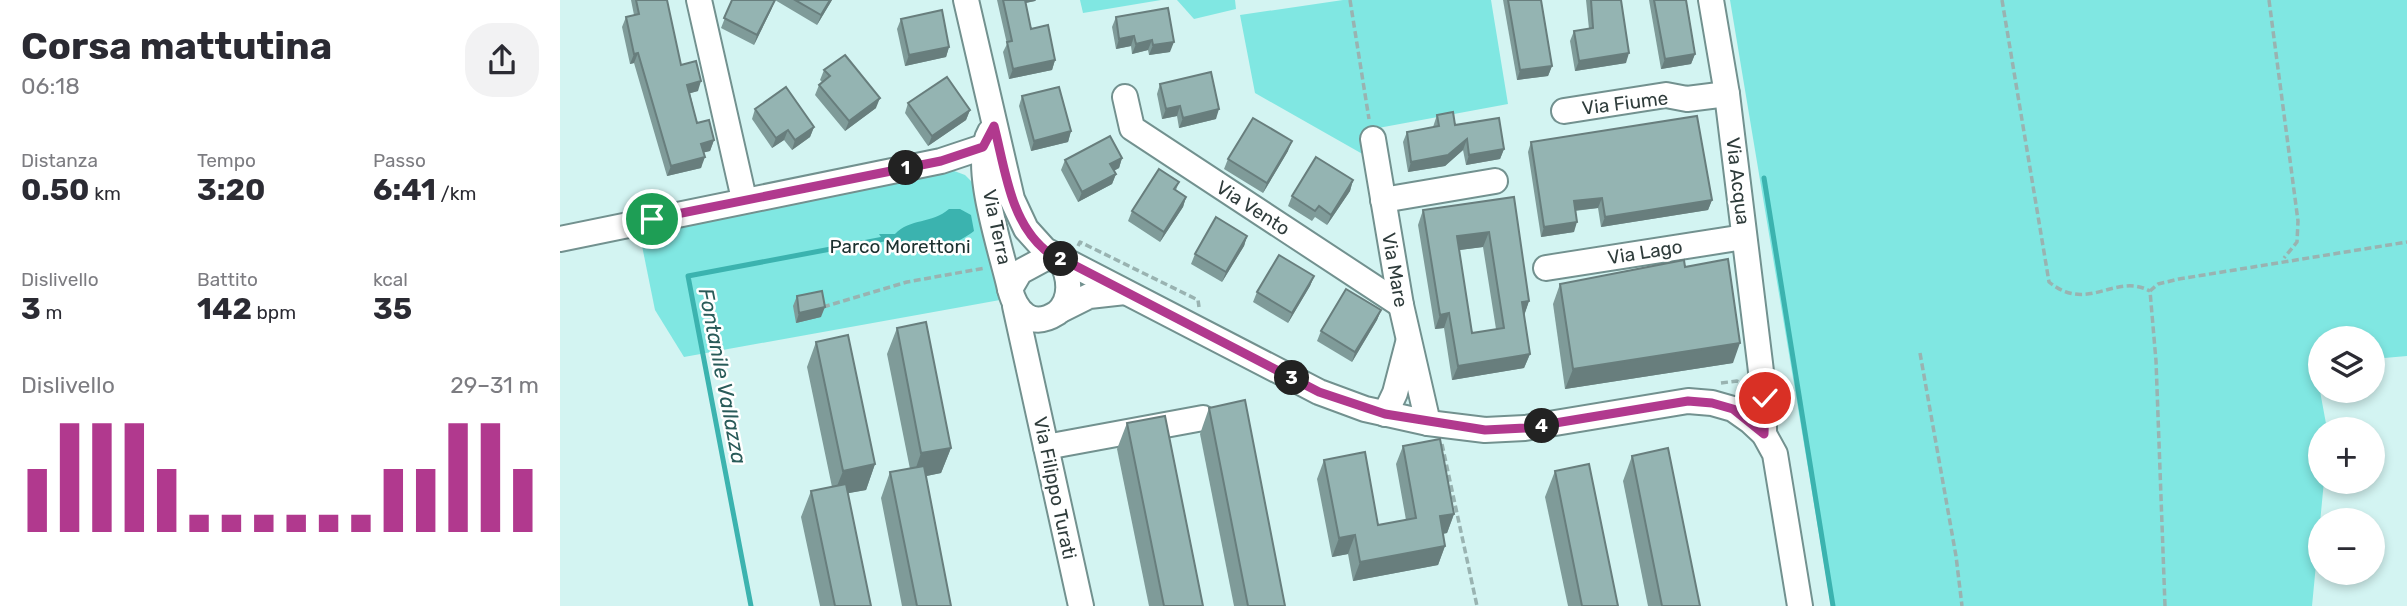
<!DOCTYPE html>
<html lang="it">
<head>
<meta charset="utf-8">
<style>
  :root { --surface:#fff; --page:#f2f2f3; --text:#2b2b33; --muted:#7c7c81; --accent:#b1398e }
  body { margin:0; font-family:Rubik,sans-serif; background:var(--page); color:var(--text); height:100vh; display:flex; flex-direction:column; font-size:26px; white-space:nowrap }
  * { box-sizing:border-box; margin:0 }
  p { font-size:23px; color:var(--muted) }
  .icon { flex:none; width:38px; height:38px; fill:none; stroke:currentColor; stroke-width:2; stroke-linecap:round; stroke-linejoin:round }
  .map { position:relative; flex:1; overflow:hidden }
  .side { display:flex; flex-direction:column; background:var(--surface); width:560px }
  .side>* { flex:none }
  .buttons { position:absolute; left:1748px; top:326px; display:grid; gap:14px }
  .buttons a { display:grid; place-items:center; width:77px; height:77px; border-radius:50%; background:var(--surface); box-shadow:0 4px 10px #0003; font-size:35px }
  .pin { position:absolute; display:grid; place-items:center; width:60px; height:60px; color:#fff; margin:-30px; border:4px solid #fff; border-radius:50%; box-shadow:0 2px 7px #0007 }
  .km { position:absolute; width:35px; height:35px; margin:-18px; border-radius:50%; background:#222; color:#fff; font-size:19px; line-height:35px; text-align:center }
  .round { display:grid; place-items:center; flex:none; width:74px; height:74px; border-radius:28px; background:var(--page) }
  .head { display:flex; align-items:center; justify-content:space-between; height:119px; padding:0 21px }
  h1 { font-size:38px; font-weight:700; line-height:52px }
  .metrics { display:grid; grid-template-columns:repeat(3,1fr); gap:10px; height:119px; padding:7px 21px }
  .metrics div { display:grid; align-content:center }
  .metrics b { font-size:30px; font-weight:700 }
  .metrics small { font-size:19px; font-weight:400 }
  .metrics p { font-size:19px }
  .chart { height:196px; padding:14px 21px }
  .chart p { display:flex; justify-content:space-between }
  .chart svg { width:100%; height:126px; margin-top:7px; stroke:var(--accent); stroke-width:6 }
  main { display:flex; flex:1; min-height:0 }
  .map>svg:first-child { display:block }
  .green { fill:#80e7e2 }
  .water { fill:#3bb3af }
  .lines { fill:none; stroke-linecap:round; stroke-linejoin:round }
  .stream { stroke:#3bb3af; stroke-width:5 }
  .minor-casing { stroke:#72918f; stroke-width:28 }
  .path { stroke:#99b3b1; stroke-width:3.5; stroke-dasharray:7 3.5; stroke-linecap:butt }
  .minor { stroke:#fff; stroke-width:24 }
  .wall { fill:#7f9b99; fill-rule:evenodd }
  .shaded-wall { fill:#687e7d }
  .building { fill:#94b4b2; stroke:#687e7d; stroke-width:2; fill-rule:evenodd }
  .route-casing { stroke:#fff; stroke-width:14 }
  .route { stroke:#b1398e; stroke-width:9 }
  .labels { text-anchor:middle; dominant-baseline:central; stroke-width:5; stroke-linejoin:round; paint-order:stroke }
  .street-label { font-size:19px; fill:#2f3c3b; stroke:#fff }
  .park-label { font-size:19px; fill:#1c3130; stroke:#fff }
  .water-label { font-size:21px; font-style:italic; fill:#295b59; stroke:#fff }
</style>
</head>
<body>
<main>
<section class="side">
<div class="head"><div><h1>Corsa mattutina</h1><p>06:18</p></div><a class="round"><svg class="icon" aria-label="share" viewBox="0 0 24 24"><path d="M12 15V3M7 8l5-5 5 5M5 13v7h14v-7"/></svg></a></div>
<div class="metrics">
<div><p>Distanza</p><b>0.50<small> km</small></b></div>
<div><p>Tempo</p><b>3:20</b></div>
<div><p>Passo</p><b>6:41<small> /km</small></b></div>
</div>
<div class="metrics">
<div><p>Dislivello</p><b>3<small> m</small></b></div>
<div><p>Battito</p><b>142<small> bpm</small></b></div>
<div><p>kcal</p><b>35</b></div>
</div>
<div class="chart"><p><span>Dislivello</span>29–31 m</p>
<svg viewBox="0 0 160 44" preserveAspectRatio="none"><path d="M5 44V22M15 44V6M25 44V6M35 44V6M45 44V22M55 44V38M65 44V38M75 44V38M85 44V38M95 44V38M105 44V38M115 44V22M125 44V22M135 44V6M145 44V6M155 44V22"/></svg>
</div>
</section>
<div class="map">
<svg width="1847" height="606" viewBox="0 0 1847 606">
  <rect width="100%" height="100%" fill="#d3f4f2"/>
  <g class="green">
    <path d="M520,0H601L523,13Z"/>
    <path d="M617,0H675L676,9L634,19Z"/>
    <path d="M783,0H931L948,104L802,131L806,156L695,93L680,15Z"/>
    <path d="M1170,0H1847V356L1813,359V338H1760V363L1755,364L1767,429H1760V481H1764L1752,606H1271Z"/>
    <path d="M381,166L405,175L421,191L440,300L124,357L95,310L78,226Z"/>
  </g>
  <path class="water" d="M389,209H400L411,215L414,231C388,251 338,266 319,234H335C350,218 372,224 389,209Z"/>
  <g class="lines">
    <g class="stream">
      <path d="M1204,178L1273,606"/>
      <path d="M191,606L128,276L329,238"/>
    </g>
    <defs>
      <g id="minor">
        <path d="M139,0L184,199"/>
        <path d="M406,0L452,199L466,229L485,250L759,392L805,409L868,423L925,430L965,428L1128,401L1152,403L1173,409L1190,421L1204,434L1215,454L1240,606"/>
        <path d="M1151,0L1167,94L1200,363L1204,398V434"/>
        <path d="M565,97L572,128L841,305"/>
        <path d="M1004,111L1106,95L1127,99L1167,94"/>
        <path d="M430,132C411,164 442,252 450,289"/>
        <path d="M813,139L841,305L868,423"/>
        <path d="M823,200L935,181"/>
        <path d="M0,239L381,161L423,147"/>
        <path d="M486,258L500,259C510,276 513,299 497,313C472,329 456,313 450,289L460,272Z"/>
        <path d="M986,268L1184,237"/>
        <path d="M455,306L521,606"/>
        <path d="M501,310L529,296L565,292"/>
        <path d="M825,414L835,393L848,343"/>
        <path d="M486,447L643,418"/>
      </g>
    </defs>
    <use href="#minor" class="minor-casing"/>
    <g class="path">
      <path d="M790,0L809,119"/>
      <path d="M1442,0L1489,282C1528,314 1555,272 1590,291"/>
      <path d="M1709,0L1738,221L1737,242L1724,258"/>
      <path d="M518,246L520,242L638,300L639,307"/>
      <path d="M263,307L347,282L425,268"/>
      <path d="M1360,353L1396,556L1402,606"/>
      <path d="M1161,383L1177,381L1184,384"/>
      <path d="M882,444L917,606"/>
      <path d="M1605,606L1596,361L1590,291L1598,284L1619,279L1847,242"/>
    </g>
    <use href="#minor" class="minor"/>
  </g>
  <g class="wall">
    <path d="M71,0H107L121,65L138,91L130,93L137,123L154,140L150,151L144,152L141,168L107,176L74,63L70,64L62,27L66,17L74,15Z"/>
    <path d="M172,0H272L257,25L215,0L211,10L194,45L161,28Z"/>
    <path d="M437,0H476L475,1L466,3L471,29L495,60L492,70L449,79L443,52L447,44Z"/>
    <path d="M943,0H981L992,66L988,76L957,80Z"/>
    <path d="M1026,0H1061L1066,63L1015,71L1010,41L1014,31L1029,29Z"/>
    <path d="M1089,0H1126L1135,54L1131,64L1101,69Z"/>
    <path d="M556,17L610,52L589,55L588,50L572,54L571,46L556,49L552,27Z"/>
    <path d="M341,19L389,47L386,57L345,66L337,29Z"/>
    <path d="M264,70L316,108L285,131L255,95L259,85L262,82L260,80Z"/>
    <path d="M600,84L656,119L619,128L617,116L602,119L597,94Z"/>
    <path d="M462,96L511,131L508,142L471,151L459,106Z"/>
    <path d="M348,103L410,110L406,120L368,146L345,113Z"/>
    <path d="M195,109L254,127L250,137L232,150L224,140L212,148L192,119Z"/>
    <path d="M877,115L944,149L940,159L906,165L903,150L885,166L848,172L843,142L847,132L873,127Z"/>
    <path d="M971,142L1152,200L1148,210L1041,227L1038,208L1015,211L1014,232L981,237L968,152Z"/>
    <path d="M728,151L703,193L664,169L668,159Z"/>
    <path d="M562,158L559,168L554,171L556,174L552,184L518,202L501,170L505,160Z"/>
    <path d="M793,180L790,191L767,225L755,217L752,221L728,206L732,196Z"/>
    <path d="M619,182L616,190L626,197L623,207L600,242L568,221L572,211Z"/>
    <path d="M954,197L969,301L964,315L970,354L964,368L892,380L884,328L875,329L858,225L863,210ZM923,247L936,329L912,333L899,250Z"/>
    <path d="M687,236L684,246L662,282L631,264L635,254Z"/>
    <path d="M1125,267L1173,363L1005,389L993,304L1000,284Z"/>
    <path d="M754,276L750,286L728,323L693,302L697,292Z"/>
    <path d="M237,296L261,317L236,323L233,306Z"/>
    <path d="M821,310L817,320L792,362L757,341L761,331Z"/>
    <path d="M337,328L391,448L381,473L366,476L391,606H342L321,498L330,472L350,469L327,354Z"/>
    <path d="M256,342L315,464L306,490L288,493L311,606H260L241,517L251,491L272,487L247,367Z"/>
    <path d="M649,408L725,606H674L640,434Z"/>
    <path d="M567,423L643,606H589L557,449Z"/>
    <path d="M843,446L894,514L887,533L883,534L885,546L878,565L793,581L788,554L772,557L757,479L764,460L818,525L846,520L836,464Z"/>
    <path d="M1072,456L1140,606H1088L1063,481Z"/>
    <path d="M995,471L1058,606H1008L985,497Z"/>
  </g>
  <g class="shaded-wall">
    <path d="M215,0L211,10L194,45L197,35Z"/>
    <path d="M270,0H272L257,25L261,15Z"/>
    <path d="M462,0H476L475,1L460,4Z"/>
    <path d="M574,36L571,46L556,49L559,39Z"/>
    <path d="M592,40L588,50L572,54L576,44Z"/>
    <path d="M614,42L610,52L589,55L593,45Z"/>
    <path d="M389,47L386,57L345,66L349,55Z"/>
    <path d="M78,53L74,63L70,64L74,54Z"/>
    <path d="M1069,53L1066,63L1015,71L1019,61Z"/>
    <path d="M1135,54L1131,64L1101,69L1105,59Z"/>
    <path d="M495,60L492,70L449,79L453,69Z"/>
    <path d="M992,66L988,76L957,80L960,70Z"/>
    <path d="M141,81L138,91L124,95L127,85Z"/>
    <path d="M320,98L316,108L285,131L289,121Z"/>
    <path d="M620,106L617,116L602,119L606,109Z"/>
    <path d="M659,109L656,119L619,128L623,118Z"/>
    <path d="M410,110L406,120L368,146L372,136Z"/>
    <path d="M254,127L250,137L232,150L235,140Z"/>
    <path d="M228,130L224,140L212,148L216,138Z"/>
    <path d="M511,131L508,142L471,151L474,141Z"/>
    <path d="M907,139L903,150L885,166L848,172L851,162Z"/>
    <path d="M154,140L150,151L138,154L141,144Z"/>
    <path d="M732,141L728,151L703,193L707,183Z"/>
    <path d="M944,149L940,159L906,165L909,155Z"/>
    <path d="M145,157L141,168L107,176L111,166Z"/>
    <path d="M562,158L559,168L547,174L550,164Z"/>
    <path d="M556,174L552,184L518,202L522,192Z"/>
    <path d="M793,180L790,191L767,225L771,215Z"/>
    <path d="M626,197L623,207L600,242L604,232Z"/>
    <path d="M1042,198L1038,208L1010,211L1014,201Z"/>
    <path d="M1152,200L1148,210L1041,227L1045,217Z"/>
    <path d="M1017,222L1014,232L981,237L984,227Z"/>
    <path d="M929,232L923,247L892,251L897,236Z"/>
    <path d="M687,236L684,246L662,282L666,272Z"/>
    <path d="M754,276L750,286L728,323L732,313Z"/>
    <path d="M969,301L964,316L962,302Z"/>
    <path d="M265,307L261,317L236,323L239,313Z"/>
    <path d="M821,310L817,320L792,362L795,352Z"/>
    <path d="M889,313L884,328L875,329L880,315Z"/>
    <path d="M1180,343L1173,363L1005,389L1013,369Z"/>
    <path d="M970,354L964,368L892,380L898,366Z"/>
    <path d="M391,448L381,473L352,479L361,453Z"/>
    <path d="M315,464L306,490L273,496L283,471Z"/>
    <path d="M894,514L887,533L873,535L880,516Z"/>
    <path d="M795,535L788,554L772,557L779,538Z"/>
    <path d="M885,546L878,565L793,581L800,562Z"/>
  </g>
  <g class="building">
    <path d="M76,0H107L121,65L136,61L141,81L127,85L137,123L149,120L154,140L141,144L145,157L111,166L78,53L74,54L66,17L79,14Z"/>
    <path d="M172,0H215L197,35L164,18Z"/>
    <path d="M235,0H270L261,15Z"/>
    <path d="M443,0H465L471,29L488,25L495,60L453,69L447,42L452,41Z"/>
    <path d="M948,0H981L992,66L960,70Z"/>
    <path d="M1031,0H1061L1069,53L1019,61L1014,31L1033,28Z"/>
    <path d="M1094,0H1126L1135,54L1105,59Z"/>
    <path d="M608,8L614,42L593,45L592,40L576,44L574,36L559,39L556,17Z"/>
    <path d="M382,10L389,47L349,55L341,19Z"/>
    <path d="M285,55L320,98L289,121L259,85L270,76L264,70Z"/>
    <path d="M651,72L659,109L623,118L620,106L606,109L600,84Z"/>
    <path d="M387,77L410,110L372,136L348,103Z"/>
    <path d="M226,87L254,127L235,140L228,130L216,138L195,109Z"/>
    <path d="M499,87L511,131L474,141L462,96Z"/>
    <path d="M893,112L895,125L939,118L944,149L909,155L907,139L888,155L851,162L847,132L879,126L877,115Z"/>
    <path d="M1137,116L1152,200L1045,217L1042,198L1014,201L1017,222L984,227L971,142Z"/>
    <path d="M693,118L732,141L707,183L668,159Z"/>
    <path d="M550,136L562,158L550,164L556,174L522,192L505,160Z"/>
    <path d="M756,157L793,180L771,215L759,206L755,211L732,196Z"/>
    <path d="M599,169L619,182L614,189L626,197L604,232L572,211Z"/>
    <path d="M954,197L969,301L962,302L970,354L898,366L889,313L880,315L863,210ZM929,232L944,328L912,333L897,236Z"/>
    <path d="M656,217L687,236L666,272L635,254Z"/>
    <path d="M719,255L754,276L732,313L697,292Z"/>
    <path d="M1168,259L1180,343L1013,369L1000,284L1124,260L1125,267Z"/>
    <path d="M786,289L821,310L795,352L761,331Z"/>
    <path d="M262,291L265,307L239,313L237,296Z"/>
    <path d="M366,322L391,448L361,453L337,328Z"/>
    <path d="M288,335L315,464L283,471L256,342Z"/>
    <path d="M685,400L725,606H688L649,408Z"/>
    <path d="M605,416L643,606H604L567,423Z"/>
    <path d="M880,439L894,514L880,516L885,546L800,562L795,535L779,538L764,460L805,452L818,525L856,518L843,446Z"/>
    <path d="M1108,448L1140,606H1102L1072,456Z"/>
    <path d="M1029,464L1058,606H1022L995,471Z"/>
    <path d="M364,466L391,606H357L330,472Z"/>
    <path d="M286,484L311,606H275L251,491Z"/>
  </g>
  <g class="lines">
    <defs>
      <path id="route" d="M92,219L381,161L423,147L434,126C445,168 450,221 485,250L759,392L825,414L925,430L965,428L1128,401L1152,403L1173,409L1204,434L1205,398"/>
    </defs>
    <use href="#route" class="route-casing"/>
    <use href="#route" class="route"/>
  </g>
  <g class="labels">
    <g class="street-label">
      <text transform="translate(1065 103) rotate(-7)">Via Fiume</text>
      <text transform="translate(1178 181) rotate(83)">Via Acqua</text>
      <text transform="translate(693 208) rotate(33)">Via Vento</text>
      <text transform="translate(437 227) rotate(78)">Via Terra</text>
      <text transform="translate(1085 252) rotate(-9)">Via Lago</text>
      <text transform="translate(835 270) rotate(80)">Via Mare</text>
      <text transform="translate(495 488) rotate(78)">Via Filippo Turati</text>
    </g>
    <g class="park-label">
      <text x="340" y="246">Parco Morettoni</text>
    </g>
    <g class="water-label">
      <text transform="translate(163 376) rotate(79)">Fontanile Vallazza</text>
    </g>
  </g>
</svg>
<div class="buttons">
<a><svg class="icon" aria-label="layers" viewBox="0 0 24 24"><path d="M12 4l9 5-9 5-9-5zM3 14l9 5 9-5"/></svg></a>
<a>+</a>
<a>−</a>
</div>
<div class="pin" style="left:92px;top:219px;background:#1e9e55"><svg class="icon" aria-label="arrive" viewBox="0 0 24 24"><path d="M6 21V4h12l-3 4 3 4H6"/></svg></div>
<div class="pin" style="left:1205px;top:398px;background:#d93025"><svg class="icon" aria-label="check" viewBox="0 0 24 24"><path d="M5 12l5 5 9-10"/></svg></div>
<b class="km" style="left:346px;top:168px">1</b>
<b class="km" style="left:501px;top:259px">2</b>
<b class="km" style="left:732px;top:378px">3</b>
<b class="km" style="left:982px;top:426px">4</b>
</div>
</main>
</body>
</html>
